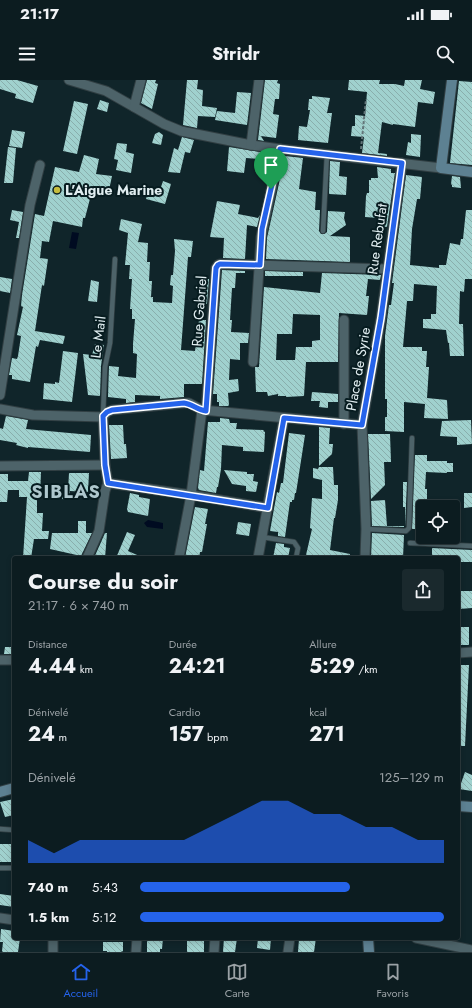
<!DOCTYPE html>
<html lang="fr">
<head>
<meta charset="utf-8">
<style>
  :root { --surface:#0c1c20; --page:#1a292d; --text:#f1f3f6; --muted:#9aa1a5; --line:#2c3a3e; --accent:#2563eb }
  body { margin:0; font-family:Jost,sans-serif; background:var(--page); color:var(--text); height:100vh; display:flex; flex-direction:column; font-size:15px; white-space:nowrap }
  * { box-sizing:border-box; margin:0 }
  p { font-size:13px; color:var(--muted) }
  .icon { flex:none; width:22px; height:22px; fill:none; stroke:currentColor; stroke-width:2; stroke-linecap:round; stroke-linejoin:round }
  .map { position:relative; flex:1; overflow:hidden }
  .details { position:absolute; left:12px; top:476px; width:448px; height:384px; display:flex; flex-direction:column; background:var(--surface); border-radius:4px; box-shadow:0 2px 6px #0003,0 0 0 1px var(--line) }
  .details>* { flex:none }
  .fabs { position:absolute; left:416px; top:420px; display:grid; gap:8px }
  .fabs a { display:grid; place-items:center; width:44px; height:44px; border-radius:4px; background:var(--surface); box-shadow:0 2px 6px #0003,0 0 0 1px var(--line); font-size:20px }
  .pin { position:absolute; display:grid; place-items:center; width:34px; height:34px; color:#fff; margin:-41px -17px; border-radius:50% 50% 50% 0; rotate:-45deg; box-shadow:0 0 4px #0007 }
  .pin .icon { rotate:45deg }
  .round { display:grid; place-items:center; flex:none; width:42px; height:42px; border-radius:4px; background:var(--page) }
  .overview { display:flex; align-items:center; justify-content:space-between; height:68px; padding:0 16px }
  h1 { font-size:22px; font-weight:700; line-height:30px }
  .metrics { display:grid; grid-template-columns:repeat(3,1fr); gap:6px; height:68px; padding:4px 16px }
  .metrics div { display:grid; align-content:center }
  .metrics b { font-size:20px; font-weight:700 }
  .metrics small { font-size:11px; font-weight:400 }
  .metrics p { font-size:11px }
  .chart { height:112px; padding:8px 16px }
  .chart p { display:flex; justify-content:space-between }
  .chart svg { width:100%; height:72px; margin-top:4px; fill:var(--accent); opacity:.7 }
  ul { padding:0 16px; list-style:none; font-size:13px }
  li { display:grid; grid-template-columns:64px 48px 1fr; align-items:center; height:30px }
  li i { height:10px; border-radius:5px; background:var(--accent) }
  .status { display:flex; justify-content:space-between; align-items:center; height:28px; padding:0 20px; background:var(--surface); direction:ltr }
  .status svg { height:11px; fill:currentColor }
  header { display:flex; justify-content:space-between; align-items:center; height:52px; padding:0 16px; background:var(--surface); font-size:18px; font-weight:700 }
  .tab-bar { display:flex; justify-content:space-around; align-items:center; height:56px; border-top:1px solid var(--line); background:var(--surface); font-size:11px; color:var(--muted) }
  .tab-bar a { display:grid; justify-items:center; gap:2px }
  .tab-bar .selected { color:var(--accent) }
  .map>svg:first-child { display:block }
  .water { fill:#000b21 }
  .building { fill:url(#building-back-hatch); fill-rule:evenodd }
  .lines { fill:none; stroke-linecap:round; stroke-linejoin:round }
  .lane-casing { stroke:#313f43; stroke-width:6 }
  .street-casing { stroke:#313f43; stroke-width:11 }
  .secondary-casing { stroke:#313f43; stroke-width:12 }
  .path { stroke:#627478; stroke-width:2; stroke-dasharray:3 2; stroke-linecap:butt }
  .lane { stroke:#4d6369; stroke-width:4.5 }
  .street { stroke:#4d6369; stroke-width:9 }
  .secondary { stroke:#5d8192; stroke-width:10 }
  .route-casing { stroke:#fff; stroke-width:8 }
  .route { stroke:#2563eb; stroke-width:5 }
  .poi-dot { fill:#c5bc3d; stroke:#071c20; stroke-width:1.5 }
  .labels { text-anchor:middle; dominant-baseline:central; stroke-width:4; stroke-linejoin:round; paint-order:stroke }
  .poi-label { font-size:14px; font-weight:bold; fill:#e0edf0; stroke:#071c20; text-anchor:start }
  .street-label { font-size:14px; fill:#e0edf0; stroke:#071c20 }
  .district-label { font-size:18px; font-weight:bold; letter-spacing:1px; fill:#aec7cd; stroke:#071c20 }
</style>
</head>
<body>
<div class="status"><b>21:17</b><svg viewBox="0 0 49 12"><path d="M0 12V9h3v3zM5 12V6h3v6zM10 12V3h3v9zM15 12V0h3v12zM26 1h20v11H26zM47 4h2v5h-2z"/></svg></div>
<header><svg class="icon" aria-label="menu" viewBox="0 0 24 24"><path d="M4 6h16M4 12h16M4 18h16"/></svg>Stridr<svg class="icon" aria-label="search" viewBox="0 0 24 24"><circle cx="10" cy="10" r="6"/><path d="M15 15l6 6"/></svg></header>
<div class="map">
<svg width="472" height="872" viewBox="0 0 472 872">
  <defs>
    <pattern id="building-back-hatch" width="6" height="6" patternUnits="userSpaceOnUse"><rect width="6" height="6" fill="#a0d1ce"/><path d="M-1 5l2 2M0 0l6 6M5-1l2 2" fill="none" stroke="#89aeac"/></pattern>
  </defs>
  <rect width="100%" height="100%" fill="#10252a"/>
  <g class="water">
    <path d="M72,152L79,153L76,169L69,168Z"/>
    <path d="M148,440L163,443V449L147,447L144,443Z"/>
  </g>
  <g class="building">
    <path d="M0,0H17L38,6L33,23L15,18L16,14L0,9Z"/>
    <path d="M147,0H156L155,3L158,4L152,29L141,23Z"/>
    <path d="M187,0H198L197,9L203,10L202,26L217,28L215,37L198,36L197,48L183,45Z"/>
    <path d="M265,0H278L277,3L280,4L279,19H275L273,34L279,35L276,58L261,56L264,61L258,60Z"/>
    <path d="M349,0H380L379,4H395L404,6L405,0H422L420,9L435,12L433,24L418,22L415,47L393,44V45L382,42L378,73L387,74V76L362,73L364,57L351,56L352,46H355V35L365,36L367,12L348,10Z"/>
    <path d="M459,1L472,2V85L450,83Z"/>
    <path d="M237,12L251,13L247,45L215,40L217,31L235,33Z"/>
    <path d="M312,16L330,18L327,33H332L328,63L298,60L299,46L307,47L310,30H308L309,19H312Z"/>
    <path d="M100,20L109,23L107,32L97,29Z"/>
    <path d="M74,21L88,24L77,74L63,71Z"/>
    <path d="M12,50L25,52L22,68L9,66Z"/>
    <path d="M159,52L163,55L161,65L152,63L155,54Z"/>
    <path d="M411,54L421,55L420,77L406,75L408,62L411,63Z"/>
    <path d="M182,57L194,60L190,73L185,72L180,93L168,92L174,68L178,70Z"/>
    <path d="M117,63L127,64L126,72L134,74L131,93L116,90L118,80L114,79Z"/>
    <path d="M8,67L16,68L13,103H4Z"/>
    <path d="M229,67L273,74L271,80L246,78L244,93L227,91Z"/>
    <path d="M84,75L99,79L96,94L112,96L108,115L92,111L85,138H83L82,147L53,141L49,162L42,161L40,178L48,179L44,206L42,205L35,251L65,256L63,264L40,260L38,267L36,266L30,302L12,299V295H9L12,278L17,279L18,276L21,256L17,255L23,227L21,226L22,215L35,134L44,136L55,87L79,92Z"/>
    <path d="M285,76L303,78L299,109L316,112L315,130H320L319,151L321,154H324L327,152L328,131L345,132L344,138L346,145L330,156L350,157V182L266,179L267,158Z"/>
    <path d="M330,81L340,82L339,96L347,97L346,115L329,114Z"/>
    <path d="M377,87L391,89V93H395L387,147L378,146L379,138L365,137L366,116L367,113H369V100H371V98H378Z"/>
    <path d="M406,95L422,97L420,119H417L412,149L410,185L439,188V185H446L450,163L460,165L461,159H463L466,130H472V199H465L464,212L460,211L459,244H463L464,276H450L449,263H448L446,250L423,248V239H431V234H436L437,206L414,204L413,221H407L403,267H422V271H427L426,287H429L427,318L447,320L448,339L424,338L425,324L404,322V352L385,351V337H387V319H385V256L389,225H391L394,203H392Z"/>
    <path d="M452,96L460,97L461,108L452,107V105L451,104Z"/>
    <path d="M163,101L171,104L165,124L146,119L150,107L160,110Z"/>
    <path d="M217,121L240,125L238,134L258,138L260,135L257,147L247,145L245,179L223,178L224,158L210,157Z"/>
    <path d="M12,130L23,132L19,158H16L19,142L10,140Z"/>
    <path d="M121,139L142,144L138,162L148,163L147,182H150L149,201H152L151,217H153V222L172,223L173,206L170,205L171,195H173L175,171L174,159L193,161L191,177H188L181,270L195,271L199,240H206L202,304H184V317L160,319V316L135,315V322L126,323V319L108,317L109,286L119,287L118,296L136,298L137,274L133,273V264L135,239H132V229H130L132,199H129L130,185H125L128,153L119,150Z"/>
    <path d="M222,190L245,191V193H236L235,208H232L230,240H232L231,252L249,253L248,263H240V280L230,279L229,300L238,299L239,311L228,313L229,325L228,326H219V322H217V314H213Z"/>
    <path d="M265,191L303,192V196H265Z"/>
    <path d="M322,193L381,195L380,200L368,199L366,216H369L367,235L339,233L338,282H306L304,316L286,317V316H278V314L268,316L267,312H256L255,287H259L264,207L320,213ZM293,234L320,235V260L312,261V267H296L295,280H276L277,254H292Z"/>
    <path d="M0,197L12,199L10,213L0,211Z"/>
    <path d="M205,199H209L207,224H203Z"/>
    <path d="M91,200L99,202L97,222L88,221Z"/>
    <path d="M95,264L104,265L101,286L100,316L88,315L83,274L92,275Z"/>
    <path d="M63,271L78,273L72,322L43,319L44,303L55,304V302L59,303Z"/>
    <path d="M312,312L338,314V322H328V328L319,327L320,321H311Z"/>
    <path d="M6,336L28,340L26,349L91,355L90,372L28,367V368L16,365L17,363L0,360V348L3,349Z"/>
    <path d="M220,338L229,339L230,343H237L236,349L264,350L263,351L265,352L264,372L243,371V367L222,365L221,389L218,407H217L216,413L199,410L198,408L200,390L204,391L208,342H220Z"/>
    <path d="M471,340L472,364L457,365V357L440,356L442,341Z"/>
    <path d="M109,345H123L124,364H126L127,378L111,379Z"/>
    <path d="M319,347L330,348L329,364H333L332,374L319,386Z"/>
    <path d="M289,353L305,355L296,413H295L294,420H292V422H290L285,457L278,456V452L270,451L277,412L279,413L281,403H283Z"/>
    <path d="M368,354H390L391,382H384L385,405L371,419Z"/>
    <path d="M415,375H427V381H447V383H453V392H447V393L426,392L425,409H427V425H423V449H412Z"/>
    <path d="M319,387H333L334,405H338V420L335,438H334L330,470L350,474L349,478H314V476L306,475L312,449L310,448L312,418L322,419V400L313,398V388L318,389Z"/>
    <path d="M224,390L247,392V394H254L253,401L258,402L256,412L246,411V406L232,404Z"/>
    <path d="M29,392H41L40,416H37V433H43L42,451H49L48,459H34L31,478H23L27,417H19V410H8L7,422H0V394H8V401H28Z"/>
    <path d="M69,393H89L88,412L70,411V420L62,419V412L70,411H68Z"/>
    <path d="M403,402H407L405,447V427H403Z"/>
    <path d="M130,413L139,415V417L150,419L148,436L128,432L127,429Z"/>
    <path d="M464,413H472V427L464,428Z"/>
    <path d="M385,420L387,446H404V447L372,446L371,421Z"/>
    <path d="M195,427L208,429L205,444H207L202,472H200L199,478H185Z"/>
    <path d="M78,441H86V453H92L81,476L50,469L52,453H78Z"/>
    <path d="M238,442L251,444L249,456L236,454Z"/>
    <path d="M127,452L135,455L128,471L144,478H116Z"/>
    <path d="M105,453H107L105,478H94Z"/>
    <path d="M372,453L404,455L403,478H371Z"/>
    <path d="M276,463L284,464V467L290,468L288,478H273Z"/>
    <path d="M432,468L472,470V482H458V478H432Z"/>
    <path d="M458,511H472V528L459,529Z"/>
    <rect x="458" y="547" width="11" height="18"/>
    <path d="M5,567H14V574H4Z"/>
    <path d="M458,585H469L465,666H458Z"/>
    <path d="M465,692L472,695V711L459,709Z"/>
    <path d="M14,719V735L5,737L0,722Z"/>
    <rect x="0" y="764" width="14" height="18"/>
    <path d="M0,814L14,816V827L0,825Z"/>
    <path d="M1,849L14,851V858H20L18,872H3L2,871L3,862H0Z"/>
    <path d="M147,858H163L162,869H160V872H147Z"/>
    <rect x="187" y="858" width="17" height="14"/>
    <path d="M224,858H237L235,872H223Z"/>
    <path d="M258,858H271L270,870L257,868Z"/>
    <path d="M302,858H316L314,872H298L299,859H302Z"/>
    <path d="M103,862H123V871L121,872H107V871H103Z"/>
  </g>
  <g class="lines">
    <defs>
      <g id="lane">
        <path d="M323,151L327,74"/>
        <path d="M103,335L105,287L110,263L115,179"/>
        <path d="M366,449L406,451L409,448L412,358"/>
        <path d="M262,457L294,462L298,468L296,478"/>
        <path d="M410,463L472,466"/>
        <path d="M0,749L14,750"/>
        <path d="M0,788H14"/>
      </g>
      <g id="street">
        <path d="M69,0L106,11L164,44L181,51L251,65L280,69L441,88"/>
        <path d="M134,27L141,0"/>
        <path d="M251,65L259,0"/>
        <path d="M253,282L261,157L280,69"/>
        <path d="M0,315L30,125L40,85"/>
        <path d="M0,329L33,335L103,337"/>
        <path d="M206,331L216,188L218,185L220,184L388,189"/>
        <path d="M344,344V240"/>
        <path d="M0,386L105,385"/>
        <path d="M108,403L105,385L103,337L107,332L112,330L184,323H189L202,330L362,345"/>
        <path d="M108,403L191,415L202,330"/>
        <path d="M87,478L99,451L105,411L108,403"/>
        <path d="M179,478L191,415L268,428"/>
        <path d="M258,478L284,338"/>
        <path d="M365,478L366,449L362,345L381,238L402,83"/>
        <path d="M458,573L472,572"/>
        <path d="M0,580H14"/>
        <path d="M0,838L14,840"/>
        <path d="M416,858L472,870"/>
        <path d="M53,872V858"/>
        <path d="M136,872L137,858"/>
        <path d="M214,872L215,858"/>
        <path d="M288,872L290,858"/>
      </g>
      <g id="secondary">
        <path d="M452,0L441,88L472,92"/>
        <path d="M0,712L14,708"/>
        <path d="M458,726L472,727"/>
        <path d="M368,858L369,872"/>
      </g>
    </defs>
    <use href="#lane" class="lane-casing"/>
    <use href="#street" class="street-casing"/>
    <use href="#secondary" class="secondary-casing"/>
    <path class="path" d="M361,69L366,19"/>
    <use href="#lane" class="lane"/>
    <use href="#street" class="street"/>
    <use href="#secondary" class="secondary"/>
  </g>
  <g class="lines">
    <defs>
      <path id="route" d="M280,69L402,83L381,238L362,345L284,338L268,428L108,403L105,385L103,336L107,332L112,330L184,323C192,324 198,330 206,331L216,188L218,185L220,184L260,185L262,149Z"/>
    </defs>
    <use href="#route" class="route-casing"/>
    <use href="#route" class="route"/>
  </g>
  <circle class="poi-dot" cx="57" cy="110" r="4"/>
  <g class="labels">
    <g class="poi-label">
      <text x="65" y="110">L’Aigue Marine</text>
    </g>
    <g class="street-label">
      <text transform="translate(377 159) rotate(-82)">Rue Rebufat</text>
      <text transform="translate(199 231) rotate(-86)">Rue Gabriel</text>
      <text transform="translate(98 257) rotate(-83)">Le Mail</text>
      <text transform="translate(358 289) rotate(-80)">Place de Syrie</text>
    </g>
    <g class="district-label">
      <text x="66" y="412">SIBLAS</text>
    </g>
  </g>
</svg>
<div class="fabs">
<a><svg class="icon" aria-label="locate" viewBox="0 0 24 24"><circle cx="12" cy="12" r="6"/><path d="M12 2v4M12 18v4M2 12h4M18 12h4"/></svg></a>
</div>
<div class="pin" style="left:271px;top:109px;background:#1e9e55"><svg class="icon" aria-label="arrive" viewBox="0 0 24 24"><path d="M6 21V4h12l-3 4 3 4H6"/></svg></div>
<section class="details">
<div class="overview"><div><h1>Course du soir</h1><p>21:17 · 6 × 740 m</p></div><a class="round"><svg class="icon" aria-label="share" viewBox="0 0 24 24"><path d="M12 15V3M7 8l5-5 5 5M5 13v7h14v-7"/></svg></a></div>
<div class="metrics">
<div><p>Distance</p><b>4.44<small> km</small></b></div>
<div><p>Durée</p><b>24:21</b></div>
<div><p>Allure</p><b>5:29<small> /km</small></b></div>
</div>
<div class="metrics">
<div><p>Dénivelé</p><b>24<small> m</small></b></div>
<div><p>Cardio</p><b>157<small> bpm</small></b></div>
<div><p>kcal</p><b>271</b></div>
</div>
<div class="chart"><p><span>Dénivelé</span>125–129 m</p>
<svg viewBox="0 0 160 44" preserveAspectRatio="none"><path d="M0 44V30L10 38L20 30L30 30L40 30L50 30L60 30L70 22L80 14L90 6L100 6L110 14L120 14L130 22L140 22L150 30L160 30V44z"/></svg>
</div>
<ul>
<li><b>740 m</b>5:43<i style="width:69%"></i></li>
<li><b>1.5 km</b>5:12<i style="width:100%"></i></li>
</ul>
</section>
</div>
<nav class="tab-bar">
<a class="selected"><svg class="icon" aria-label="home" viewBox="0 0 24 24"><path d="M3 11l9-7 9 7M6 9v11h12V9"/></svg>Accueil</a>
<a><svg class="icon" aria-label="map" viewBox="0 0 24 24"><path d="M3 6l6-2 6 2 6-2v14l-6 2-6-2-6 2zM9 4v14M15 6v14"/></svg>Carte</a>
<a><svg class="icon" aria-label="saved" viewBox="0 0 24 24"><path d="M7 4h10v16l-5-4-5 4z"/></svg>Favoris</a>
</nav>
</body>
</html>
